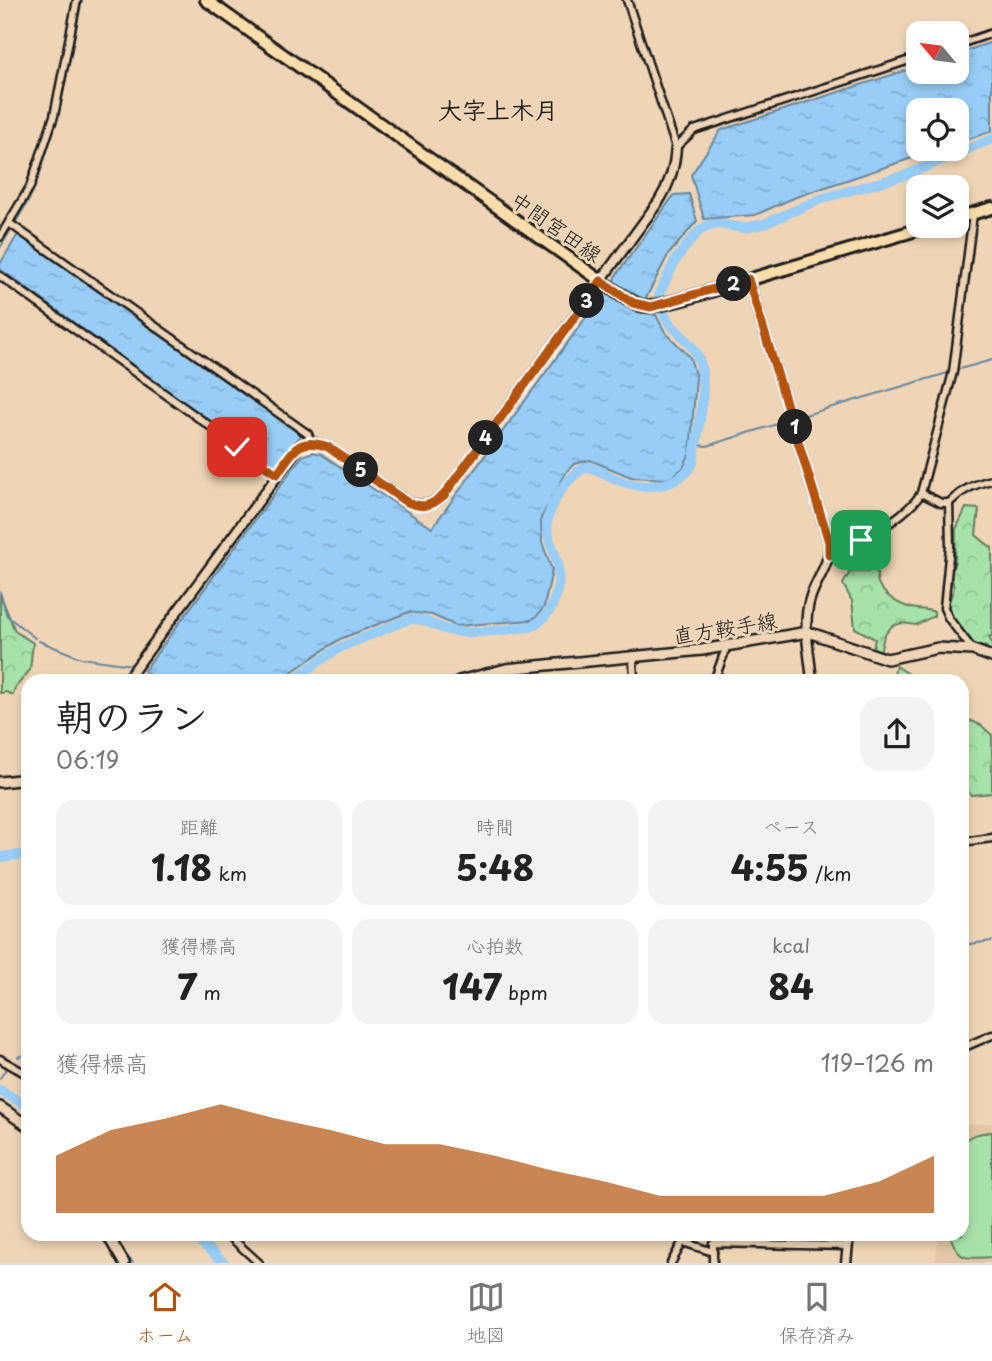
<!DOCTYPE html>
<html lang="ja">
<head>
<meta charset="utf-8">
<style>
  :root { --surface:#fff; --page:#f2f2f2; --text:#222; --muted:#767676; --line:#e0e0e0; --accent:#b45309 }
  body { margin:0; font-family:"Playpen Sans","Klee One",sans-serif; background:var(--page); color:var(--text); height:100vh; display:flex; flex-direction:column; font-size:26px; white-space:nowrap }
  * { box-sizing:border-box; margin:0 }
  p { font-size:23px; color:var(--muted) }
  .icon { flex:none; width:38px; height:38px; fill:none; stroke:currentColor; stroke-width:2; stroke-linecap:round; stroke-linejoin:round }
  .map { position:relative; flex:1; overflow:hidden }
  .panel { position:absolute; left:21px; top:674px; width:948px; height:567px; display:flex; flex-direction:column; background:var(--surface); border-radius:21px; box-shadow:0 4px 10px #0003 }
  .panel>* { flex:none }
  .needle { width:46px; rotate:299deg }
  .tools { position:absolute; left:906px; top:21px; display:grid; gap:14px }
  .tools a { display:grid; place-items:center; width:63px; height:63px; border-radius:14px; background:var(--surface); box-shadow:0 4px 10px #0003; font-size:35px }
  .pin { position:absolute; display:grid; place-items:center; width:60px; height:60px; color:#fff; margin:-30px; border-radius:14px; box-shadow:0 4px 10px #0006 }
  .km { position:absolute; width:35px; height:35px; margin:-18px; border-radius:50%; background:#222; color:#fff; font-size:19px; line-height:35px; text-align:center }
  .round { display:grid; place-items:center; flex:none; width:74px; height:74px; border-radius:21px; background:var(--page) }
  .headline { display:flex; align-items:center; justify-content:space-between; height:119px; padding:0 35px }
  h1 { font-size:38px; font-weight:700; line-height:52px }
  .metrics { display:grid; grid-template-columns:repeat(3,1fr); gap:10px; height:119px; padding:7px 35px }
  .metrics div { display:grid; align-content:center; border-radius:18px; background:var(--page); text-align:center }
  .metrics b { font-size:35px; font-weight:700 }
  .metrics small { font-size:19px; font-weight:400 }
  .metrics p { font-size:19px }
  .chart { height:196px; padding:14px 35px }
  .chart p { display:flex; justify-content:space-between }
  .chart svg { width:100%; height:126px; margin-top:7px; fill:var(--accent); opacity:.7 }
  .tabs { display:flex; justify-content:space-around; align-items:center; height:98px; border-top:2px solid var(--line); background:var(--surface); font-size:19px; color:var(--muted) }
  .tabs a { display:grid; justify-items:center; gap:4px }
  .tabs .on { color:var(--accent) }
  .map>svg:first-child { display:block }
  .built { fill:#e2c6a5 }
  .green { fill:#a7e2a8; stroke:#627f62; stroke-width:2 }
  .forest { fill:url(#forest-crowns); stroke:#627f62; stroke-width:2 }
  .water { fill:url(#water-ripples); stroke:#66869f; stroke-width:2 }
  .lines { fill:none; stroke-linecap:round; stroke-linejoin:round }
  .stream { stroke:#66869f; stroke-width:2 }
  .river { stroke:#97cdf6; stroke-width:10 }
  .minor-casing { stroke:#1c1c1c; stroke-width:11 }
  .tertiary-casing { stroke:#1c1c1c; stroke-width:13 }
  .secondary-casing { stroke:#1c1c1c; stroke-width:14 }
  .primary-casing { stroke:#1c1c1c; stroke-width:16 }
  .minor { stroke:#efd5b6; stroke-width:6 }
  .tertiary { stroke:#efd5b6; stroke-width:8 }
  .secondary { stroke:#efd5b6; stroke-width:9 }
  .primary { stroke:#faddab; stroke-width:10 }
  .route-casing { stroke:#fff; stroke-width:14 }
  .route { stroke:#b45309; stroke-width:9 }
  .labels { text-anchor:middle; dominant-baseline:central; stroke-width:6; stroke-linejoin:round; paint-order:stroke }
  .street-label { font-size:21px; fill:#1c1c1c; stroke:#efd5b6 }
  .quarter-label { font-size:24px; font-weight:bold; fill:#1c1c1c; stroke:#efd5b6 }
</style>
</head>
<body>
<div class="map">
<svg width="992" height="1263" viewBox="0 0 992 1263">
  <defs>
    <pattern id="forest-crowns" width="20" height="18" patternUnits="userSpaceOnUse" patternTransform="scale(1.75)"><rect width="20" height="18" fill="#a7e2a8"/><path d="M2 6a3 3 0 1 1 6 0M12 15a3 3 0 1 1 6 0" fill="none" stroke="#8fc190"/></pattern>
    <pattern id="water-ripples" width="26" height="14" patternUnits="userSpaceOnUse" patternTransform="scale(1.75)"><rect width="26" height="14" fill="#97cdf6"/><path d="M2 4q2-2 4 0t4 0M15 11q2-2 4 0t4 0" fill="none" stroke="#82afd2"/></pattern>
  </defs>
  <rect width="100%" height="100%" fill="#efd5b6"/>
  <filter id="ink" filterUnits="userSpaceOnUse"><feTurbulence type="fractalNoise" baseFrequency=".0143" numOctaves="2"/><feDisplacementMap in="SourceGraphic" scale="14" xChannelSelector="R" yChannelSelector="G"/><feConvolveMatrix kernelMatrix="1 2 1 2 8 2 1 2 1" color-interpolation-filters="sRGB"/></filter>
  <g filter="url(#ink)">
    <path class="built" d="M992,1123V1263H935L939,1234H962L963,1125Z"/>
    <path class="green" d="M992,1132V1257C965,1258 959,1262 950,1235L962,1234L963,1142C971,1134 981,1133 992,1132Z"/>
    <g class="forest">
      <path d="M966,508L979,509L976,535L992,548V636L989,637L992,643V653L985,646L975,645L948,611L947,607L954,588L951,574L955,561L956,529Z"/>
      <path d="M871,569H876C878,574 876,581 879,585C887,598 902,607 917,609C924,610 927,609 934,612V616L916,625L902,623L892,626L884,636L880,653L872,652L875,639L855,628L852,601L843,584L850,572H868Z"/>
      <path d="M0,594L15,631L33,643L30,670L15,688L13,695L6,692L0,693Z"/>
      <path d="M896,666L920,681H892Z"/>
      <path d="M962,717L981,725L992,735V793L971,795L963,785Z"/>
    </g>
    <g class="water">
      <path d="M992,42V131L957,143V110H919V149H939L796,197L755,215L704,219L691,175L721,130L919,66V72H957V54Z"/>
      <path d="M689,194L697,221L668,255L645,300L614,282L615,277L674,195Z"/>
      <path d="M20,231L301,435L277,470L0,269V264Z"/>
      <path d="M606,290L639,312L656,315L665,332L690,357L696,378L690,453L683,468L672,477L667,479L631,477L590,460L574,464L567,471L541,518L542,542L552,570L544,607L537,616L531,620L456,626L432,615L409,612L340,639L278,681H158L144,671L302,456L313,452L321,454L432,528Z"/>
    </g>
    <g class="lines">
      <g class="stream">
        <path d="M0,248L29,200L40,173L59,113L82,0"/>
        <path d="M956,370L992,360"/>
        <path d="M795,418L951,372"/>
        <path d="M696,445L707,446L790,420"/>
        <path d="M0,592L7,616L35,638"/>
        <path d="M39,641L81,658L132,665"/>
        <path d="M962,945L992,941"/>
        <path d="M962,1053L992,1040"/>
        <path d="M18,1057L28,1054"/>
        <path d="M0,1078L6,1069"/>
        <path d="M113,1234L117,1243"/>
        <path d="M120,1248L133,1263"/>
      </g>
      <g class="river">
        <path d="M291,681L339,648L409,619C426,618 436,628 452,631C477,635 505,629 530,627C553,618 561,589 558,566C556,553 546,537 547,524C550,502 568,476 586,467C600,468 610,478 623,482C649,490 679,487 693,463C697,434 711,379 696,353C683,330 661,327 659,294L675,261L686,246L700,230L709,225L718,224L744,228L764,224L823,198L906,175L992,139"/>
        <path d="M0,857L28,854"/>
        <path d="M0,1090L28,1107"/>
        <path d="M192,1234L224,1263"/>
      </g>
      <defs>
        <g id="minor">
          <path d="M627,0L676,147"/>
          <path d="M957,45L992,33"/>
          <path d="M676,147L694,130L919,57"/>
          <path d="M9,223L308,434L311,442"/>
          <path d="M0,237L30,187L54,116L77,0"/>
          <path d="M0,276L277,474"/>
          <path d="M921,493L941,503H949"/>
          <path d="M829,555C852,549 910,514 921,493L953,372L973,214"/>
          <path d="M973,650L949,619L944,608L950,546L949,503C962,490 974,484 992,480"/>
          <path d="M633,657L634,681"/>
          <path d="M506,669L508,681"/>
          <path d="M714,681L725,651L723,646"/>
          <path d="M962,842L992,838"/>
          <path d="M962,1048L992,1035"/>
          <path d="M0,1059L28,1075"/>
          <path d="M227,1234L259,1263"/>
          <path d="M683,1242L713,1252"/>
          <path d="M671,1263L687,1234"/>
          <path d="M713,1263V1243L847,1246"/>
        </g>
        <g id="tertiary">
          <path d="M748,279L829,542C831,564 816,579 810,599C802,624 810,655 812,681"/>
          <path d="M126,681L300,445L311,442L328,447L405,501C422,508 430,507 444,495L659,201C669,185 675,166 676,147"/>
          <path d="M846,1263L849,1234"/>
        </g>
        <g id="secondary">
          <path d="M459,681L506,669L702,650L808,632L887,659L938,648L973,650L992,657"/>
          <path d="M0,782L28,779"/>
          <path d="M0,1107L28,1126"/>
          <path d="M107,1234L124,1263"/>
        </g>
        <g id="primary">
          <path d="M206,0L601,281C642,310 638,311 687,298L930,226"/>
          <path d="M957,218L992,208"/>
        </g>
      </defs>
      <use href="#minor" class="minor-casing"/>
      <use href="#tertiary" class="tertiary-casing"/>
      <use href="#secondary" class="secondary-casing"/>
      <use href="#primary" class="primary-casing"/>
      <use href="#minor" class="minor"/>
      <use href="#tertiary" class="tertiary"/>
      <use href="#secondary" class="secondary"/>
      <use href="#primary" class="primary"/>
    </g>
  </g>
  <g class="lines" filter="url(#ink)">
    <defs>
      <path id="route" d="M237,447L277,474C293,452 297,436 328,447L405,501C422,509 430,507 444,495L601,281L633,303L651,307L748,279L829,542V555L843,551L861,540"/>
    </defs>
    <use href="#route" class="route-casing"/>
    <use href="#route" class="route"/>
  </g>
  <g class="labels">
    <g class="street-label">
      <text transform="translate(557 226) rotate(35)">中間宮田線</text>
      <text transform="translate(725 627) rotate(-9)">直方鞍手線</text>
    </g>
    <g class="quarter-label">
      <text x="498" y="109">大字上木月</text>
    </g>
  </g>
</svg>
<div class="tools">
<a><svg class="needle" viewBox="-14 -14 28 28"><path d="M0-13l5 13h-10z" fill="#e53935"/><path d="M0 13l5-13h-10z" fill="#767676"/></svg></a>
<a><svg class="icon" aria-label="locate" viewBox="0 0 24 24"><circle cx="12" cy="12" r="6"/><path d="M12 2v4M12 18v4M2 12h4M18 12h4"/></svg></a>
<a><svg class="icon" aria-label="layers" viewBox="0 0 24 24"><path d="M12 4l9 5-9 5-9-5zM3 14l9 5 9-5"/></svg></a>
</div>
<div class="pin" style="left:861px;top:540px;background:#1e9e55"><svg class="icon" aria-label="arrive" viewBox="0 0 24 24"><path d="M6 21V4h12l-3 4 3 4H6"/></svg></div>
<div class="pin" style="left:237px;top:447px;background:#d93025"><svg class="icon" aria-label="check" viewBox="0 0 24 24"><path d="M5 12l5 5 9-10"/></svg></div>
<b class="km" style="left:795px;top:427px">1</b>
<b class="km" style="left:734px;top:284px">2</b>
<b class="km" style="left:587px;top:301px">3</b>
<b class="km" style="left:486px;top:438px">4</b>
<b class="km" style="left:361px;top:470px">5</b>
<section class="panel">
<div class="headline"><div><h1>朝のラン</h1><p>06:19</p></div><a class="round"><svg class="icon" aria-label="share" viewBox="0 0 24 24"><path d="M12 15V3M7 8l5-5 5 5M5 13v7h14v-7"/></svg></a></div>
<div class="metrics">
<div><p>距離</p><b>1.18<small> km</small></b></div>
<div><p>時間</p><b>5:48</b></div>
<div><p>ペース</p><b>4:55<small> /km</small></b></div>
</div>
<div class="metrics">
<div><p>獲得標高</p><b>7<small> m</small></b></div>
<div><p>心拍数</p><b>147<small> bpm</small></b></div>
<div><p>kcal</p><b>84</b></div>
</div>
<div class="chart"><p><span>獲得標高</span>119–126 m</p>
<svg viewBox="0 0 160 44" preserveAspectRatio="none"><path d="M0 44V24L10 15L20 11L30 6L40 11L50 15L60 20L70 20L80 24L90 29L100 33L110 38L120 38L130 38L140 38L150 33L160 24V44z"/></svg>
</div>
</section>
</div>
<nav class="tabs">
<a class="on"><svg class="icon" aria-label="home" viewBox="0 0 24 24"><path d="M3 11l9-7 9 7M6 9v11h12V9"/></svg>ホーム</a>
<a><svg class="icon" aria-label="map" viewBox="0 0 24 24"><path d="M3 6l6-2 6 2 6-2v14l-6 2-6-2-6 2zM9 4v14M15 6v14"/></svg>地図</a>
<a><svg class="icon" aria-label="saved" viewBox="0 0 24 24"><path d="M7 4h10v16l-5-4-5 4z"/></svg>保存済み</a>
</nav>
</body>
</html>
